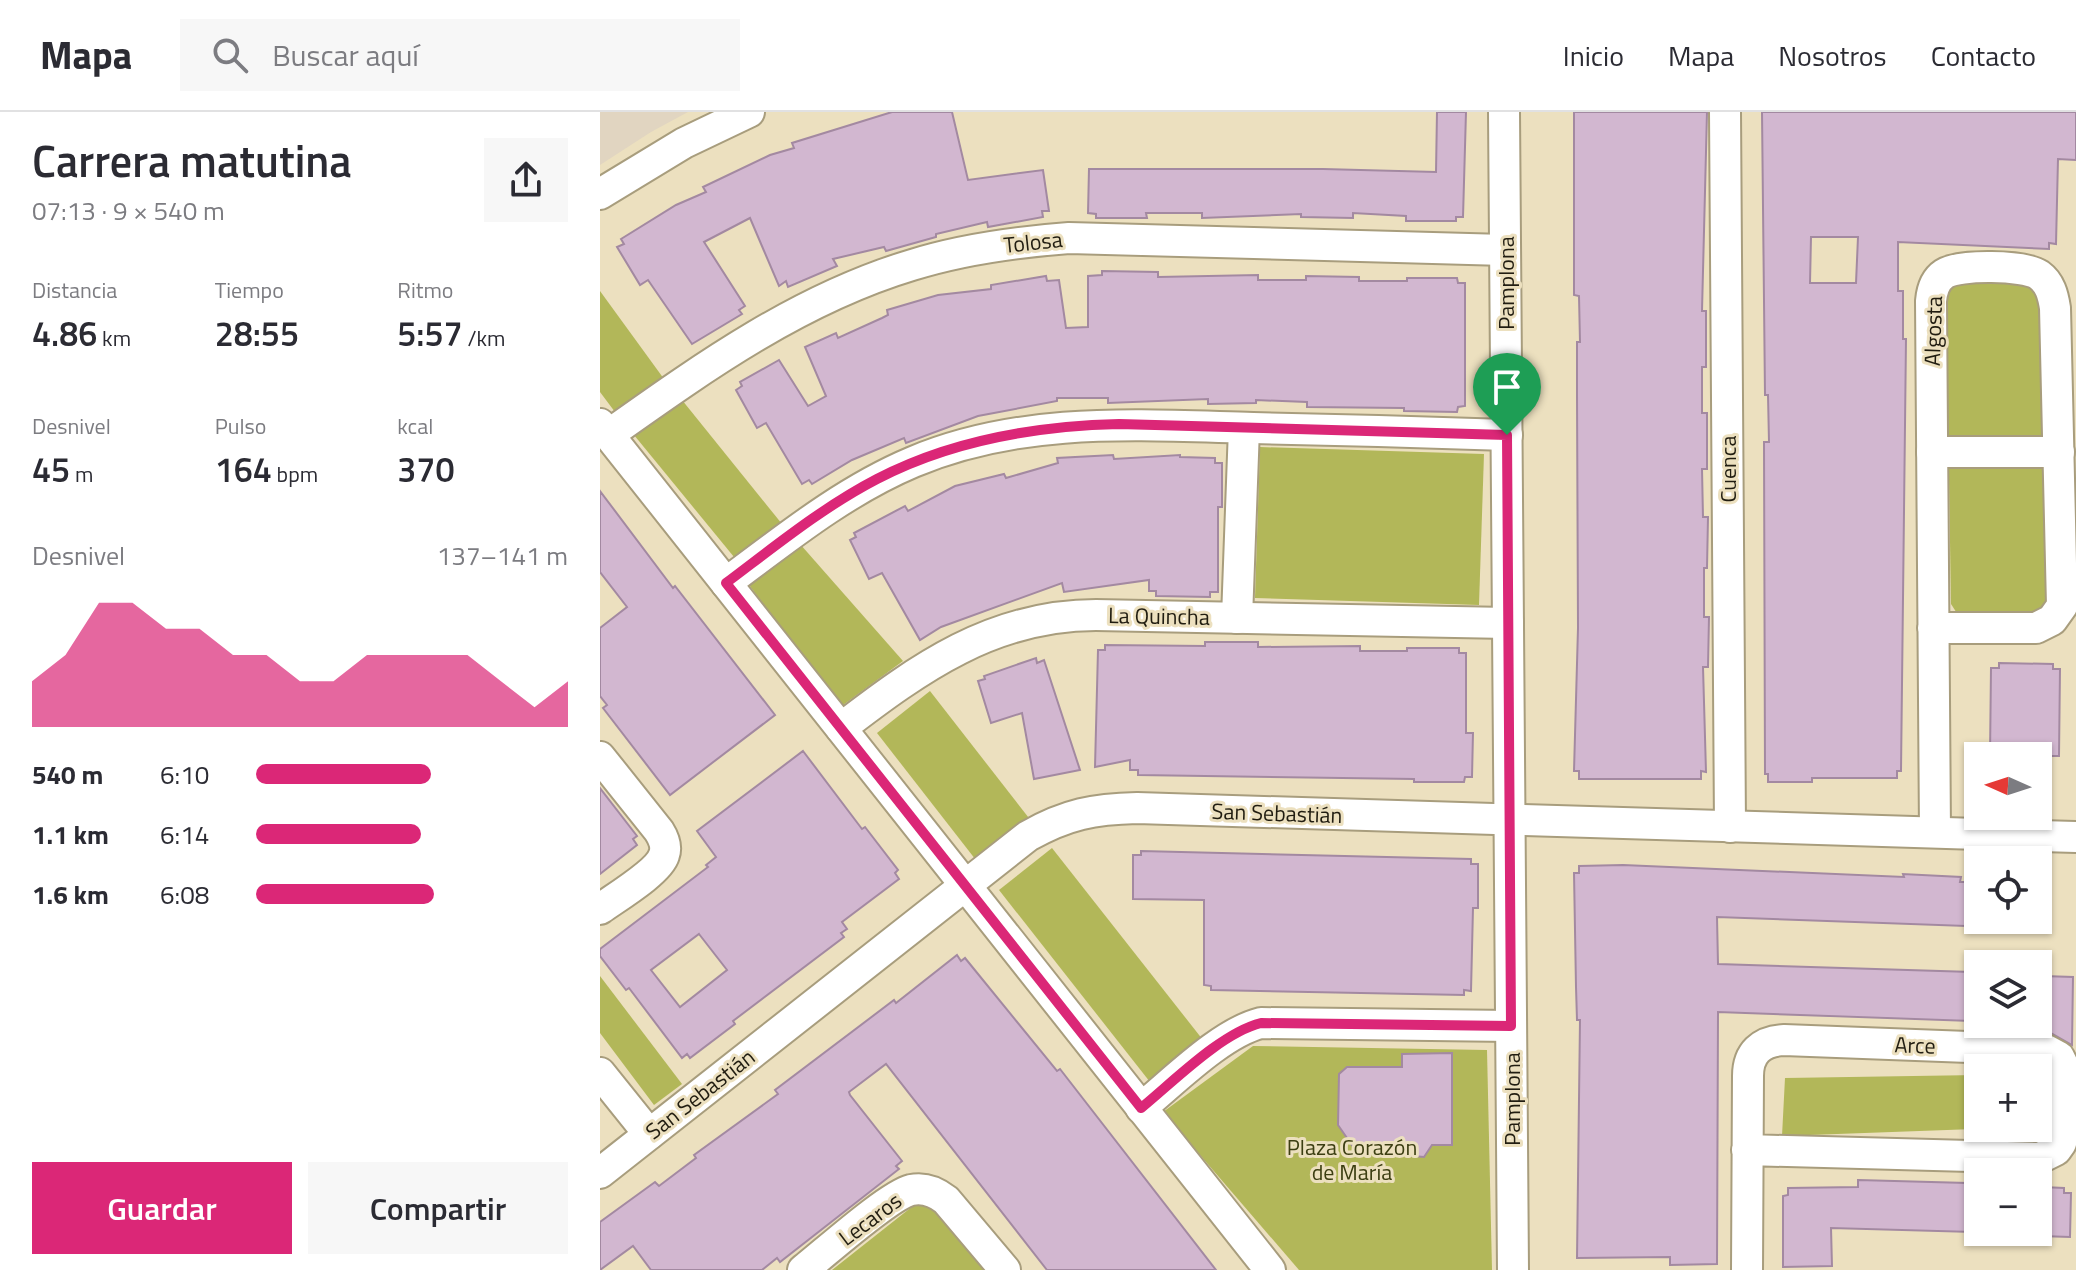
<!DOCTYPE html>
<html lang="es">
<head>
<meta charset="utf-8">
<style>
  :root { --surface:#fff; --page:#f7f7f7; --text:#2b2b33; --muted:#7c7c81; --line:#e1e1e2; --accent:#db2777 }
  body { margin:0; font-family:"Titillium Web",sans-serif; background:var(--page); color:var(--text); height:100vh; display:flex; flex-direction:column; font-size:30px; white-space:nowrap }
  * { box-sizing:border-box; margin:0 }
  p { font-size:26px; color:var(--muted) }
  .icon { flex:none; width:44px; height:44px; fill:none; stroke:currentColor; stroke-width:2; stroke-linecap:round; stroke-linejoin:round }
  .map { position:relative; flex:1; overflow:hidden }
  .details { display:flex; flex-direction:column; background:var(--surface); width:600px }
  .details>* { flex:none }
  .needle { width:52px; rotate:273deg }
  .buttons { position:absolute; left:1364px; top:630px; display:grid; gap:16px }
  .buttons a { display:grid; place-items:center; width:88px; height:88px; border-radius:0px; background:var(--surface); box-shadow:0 2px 6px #0004; font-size:40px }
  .pin { position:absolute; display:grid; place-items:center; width:68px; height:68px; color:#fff; margin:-82px -34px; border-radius:50% 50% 50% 0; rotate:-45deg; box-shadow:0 0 8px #0007 }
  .pin .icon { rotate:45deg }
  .round { display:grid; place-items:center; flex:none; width:84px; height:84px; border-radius:0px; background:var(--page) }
  .summary { display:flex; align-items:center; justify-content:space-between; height:136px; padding:0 32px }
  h1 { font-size:44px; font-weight:600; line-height:60px }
  .metrics { display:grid; grid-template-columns:repeat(3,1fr); gap:12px; height:136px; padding:8px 32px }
  .metrics div { display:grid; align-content:center }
  .metrics b { font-size:34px; font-weight:600 }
  .metrics small { font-size:22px; font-weight:400 }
  .metrics p { font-size:22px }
  .chart { height:224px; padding:16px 32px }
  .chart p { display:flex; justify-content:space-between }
  .chart svg { width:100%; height:144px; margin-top:8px; fill:var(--accent); opacity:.7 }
  .action { display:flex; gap:16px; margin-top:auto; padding:16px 32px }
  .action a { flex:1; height:92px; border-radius:0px; background:var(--accent); color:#fff; font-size:32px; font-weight:600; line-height:92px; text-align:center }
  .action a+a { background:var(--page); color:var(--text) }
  ul { padding:0 32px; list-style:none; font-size:26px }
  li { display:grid; grid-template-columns:128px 96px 1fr; align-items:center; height:60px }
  li i { height:20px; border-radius:10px; background:var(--accent) }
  header { display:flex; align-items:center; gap:48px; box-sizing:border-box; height:112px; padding:0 40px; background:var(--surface); border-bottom:2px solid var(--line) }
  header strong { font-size:38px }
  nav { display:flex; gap:44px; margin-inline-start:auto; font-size:28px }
  .search { width:560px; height:72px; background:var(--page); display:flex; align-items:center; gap:20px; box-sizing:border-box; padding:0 28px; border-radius:0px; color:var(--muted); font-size:30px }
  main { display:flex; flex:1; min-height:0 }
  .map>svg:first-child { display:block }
  .education { fill:#e1d5c1 }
  .green { fill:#b2b759 }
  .building { fill:#d2b7d0; stroke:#a389a1; stroke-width:2; fill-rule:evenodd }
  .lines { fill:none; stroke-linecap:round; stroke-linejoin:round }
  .minor-casing { stroke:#a89d7d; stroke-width:34 }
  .minor { stroke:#fff; stroke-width:30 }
  .route-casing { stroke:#fff; stroke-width:16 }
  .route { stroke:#db2777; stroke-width:10 }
  .labels { text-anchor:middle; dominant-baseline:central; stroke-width:6; stroke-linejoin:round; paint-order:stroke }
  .street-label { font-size:22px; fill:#211d11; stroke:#ece0bf }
  .park-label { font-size:22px; fill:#3c3e12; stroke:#ece0bf }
</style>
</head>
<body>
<header>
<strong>Mapa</strong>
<div class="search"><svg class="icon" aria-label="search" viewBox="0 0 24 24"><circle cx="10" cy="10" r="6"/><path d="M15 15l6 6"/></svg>Buscar aquí</div>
<nav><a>Inicio</a><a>Mapa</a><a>Nosotros</a><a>Contacto</a></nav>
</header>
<main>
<section class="details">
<div class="summary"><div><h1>Carrera matutina</h1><p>07:13 · 9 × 540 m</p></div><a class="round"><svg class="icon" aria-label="share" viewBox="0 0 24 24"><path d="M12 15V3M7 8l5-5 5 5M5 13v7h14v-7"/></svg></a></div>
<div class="metrics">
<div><p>Distancia</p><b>4.86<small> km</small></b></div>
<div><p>Tiempo</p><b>28:55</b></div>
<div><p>Ritmo</p><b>5:57<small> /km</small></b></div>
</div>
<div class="metrics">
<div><p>Desnivel</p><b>45<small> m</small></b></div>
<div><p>Pulso</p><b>164<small> bpm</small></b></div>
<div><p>kcal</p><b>370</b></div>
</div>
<div class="chart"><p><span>Desnivel</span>137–141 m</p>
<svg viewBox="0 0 160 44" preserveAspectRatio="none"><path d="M0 44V30L10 22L20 6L30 6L40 14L50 14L60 22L70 22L80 30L90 30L100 22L110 22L120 22L130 22L140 30L150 38L160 30V44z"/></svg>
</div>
<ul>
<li><b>540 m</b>6:10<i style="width:56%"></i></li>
<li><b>1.1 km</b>6:14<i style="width:53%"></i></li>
<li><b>1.6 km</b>6:08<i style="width:57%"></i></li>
</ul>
<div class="action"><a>Guardar</a><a>Compartir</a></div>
</section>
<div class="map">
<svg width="1476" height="1158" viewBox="0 0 1476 1158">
  <rect width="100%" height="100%" fill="#ece0bf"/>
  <path class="education" d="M0,0H88L51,20L0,53Z"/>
  <g class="green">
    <path d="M1360,167L1434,175L1448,197L1454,485L1439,504L1360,506L1351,492L1346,179Z"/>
    <path d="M0,179L64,267L18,304L0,280Z"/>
    <path d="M82,288L182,412L134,445L34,323Z"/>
    <path d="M660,335L884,342L879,493L655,486Z"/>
    <path d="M200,432L303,549L239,596L144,466Z"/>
    <path d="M330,579L432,710L379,752L277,621Z"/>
    <path d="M452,736L603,928L550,970L399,778Z"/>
    <path d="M0,864L82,972L54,993L0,921Z"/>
    <path d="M653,934L887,938L892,1158H699L563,1000Z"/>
    <path d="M1378,963V1016H1402L1182,1024L1185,966Z"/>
    <path d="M335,1089L387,1158H232L318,1090Z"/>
  </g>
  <g class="building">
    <path d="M292,0H352L368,68L443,58L449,99H442L443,105L388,115L387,110L336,122V125L286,139L284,135L233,147L237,154L188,175L186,169L179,174L150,106L104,130L145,194L139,198L142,202L92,232L48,168L40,173L17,135L24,132L21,127L76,93L106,80L103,75L170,43L194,36L192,31Z"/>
    <path d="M837,0H866L863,105H856V109H806V104L753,101V106L701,105V102L602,106V101H546L547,106H496V102L488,101L489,57H723L836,60Z"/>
    <path d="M974,0H1107L1102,199H1106V255H1102V301H1107V357H1102L1103,405H1108L1107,456H1104V505H1109L1108,555H1103L1106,660L1101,659V667H979V659H974L978,516L977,283V230H980L979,184L974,183Z"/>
    <path d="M1162,0H1476V48L1458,47L1456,132L1449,131V137L1298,130V179H1303V227H1306L1301,659H1297V666H1212V670H1168V662H1165L1164,330H1169L1168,283H1165ZM1211,125H1258L1256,171H1210Z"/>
    <path d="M502,159L558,160V165L658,163V168H706V164L759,165V169H807V166H857L858,171H865V294L858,295L857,300L804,299V296L707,295V290L656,288V291L608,292V287L508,291V286H457V289L378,304L306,331L304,326L252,348L212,372L209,368L202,372L166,311L157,316L136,278L142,274L140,270L179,248L208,294L226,284L205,235L236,221L238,226L282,206L288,203L287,198L338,183L391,177V173L446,164L447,169L459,168L466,216L488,215V164L502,163Z"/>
    <path d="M513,343L514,347L580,343V345L615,346V351H622V395H618V480H610V485L556,484V479H549V468L464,480L462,471L341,515L320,528L282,461L269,467L250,428L256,425L254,421L305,394L308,399L355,374L404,362L406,366L458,351L457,346Z"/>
    <path d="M0,379L73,476L75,474L175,603L70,683L3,596L7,593L0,584V516L27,495L0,460Z"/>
    <path d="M605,530H658V535L760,534V539H807V536H859V541H866V621H873L872,665H865L864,670H814V667L538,663V658H530V648L495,655L498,538H505V533L605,534Z"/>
    <path d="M436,546L437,551L444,548L480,658L434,667L422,601L391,611L378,569L385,567L384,564Z"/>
    <path d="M1399,551L1453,552V557H1460L1459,644H1390L1391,556H1399Z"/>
    <path d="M203,639L262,717L265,715L298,758L295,761L299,767L242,810L247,817L241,821L244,825L133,909L135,912L90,946L87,942L82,946L29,876L26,878L0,844V837L108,755L106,753L116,745L97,719ZM99,822L127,858L80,895L51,858Z"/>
    <path d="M0,676L37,724L33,727L37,733L0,762Z"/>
    <path d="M541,739L871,747V752H878V796H873L871,879L864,878V883L611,878V874L604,873V788L533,787V743H541Z"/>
    <path d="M1023,753L1304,765L1303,762L1361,765L1360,770H1367L1366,814L1117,805L1118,852L1372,860L1371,909L1118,900L1117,1152L1070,1153V1145L977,1146L980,908H977L976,875L974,761H979V754Z"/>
    <path d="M357,843L361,849L365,846L457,959L460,957L616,1158H447L286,952L249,980L250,983L302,1049L296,1054L299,1057L180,1150L177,1146L162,1158H51L33,1134L0,1158V1110L55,1070L59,1074L96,1046L94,1043L178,982L175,978L294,888L296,891Z"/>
    <path d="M1443,864L1473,865L1472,933L1451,921L1450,908H1443Z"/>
    <path d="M852,941V1033H832L824,1045L756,1039L738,1013L739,962L747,955H802V942Z"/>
    <path d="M1258,1068L1367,1071V1076H1374L1373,1120L1231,1116L1232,1154L1183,1155V1084L1188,1083V1076L1258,1075Z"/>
    <path d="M1442,1075L1464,1076V1081H1471L1470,1125L1440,1124Z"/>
  </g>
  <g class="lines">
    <defs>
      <g id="minor">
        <path d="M904,0L913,1158"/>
        <path d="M1125,0L1130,715"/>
        <path d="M0,82L84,31L149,0"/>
        <path d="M0,312L670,1158"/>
        <path d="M8,323C104,255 199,187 312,153C363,137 416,130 469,126L905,138"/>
        <path d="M1332,340H1459"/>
        <path d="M126,471C185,427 244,379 313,350C422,304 538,313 653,316C738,318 822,320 907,323"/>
        <path d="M637,506L644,316"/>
        <path d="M1333,516H1436L1452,508L1462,494L1455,196C1453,183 1450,171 1439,163C1424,153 1359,152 1344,162C1335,168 1332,178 1331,189C1332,366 1333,543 1335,720"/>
        <path d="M241,616C319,556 393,503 496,503L908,511"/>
        <path d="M0,645L59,719C64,727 67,735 64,743C59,760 15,786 0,797"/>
        <path d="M0,961L49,1022"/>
        <path d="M541,996C573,970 621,921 661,911L911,914"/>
        <path d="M0,1061L428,724C467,702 494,697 537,696L1476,725"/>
        <path d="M203,1158C225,1141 288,1084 311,1078C325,1075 336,1080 346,1088L405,1158"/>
        <path d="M1147,1158L1148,964C1148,941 1161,929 1184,928L1446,938L1459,945L1466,959L1465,1017L1461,1031L1456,1038L1440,1046L1147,1038"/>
      </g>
    </defs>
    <use href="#minor" class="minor-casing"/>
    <use href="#minor" class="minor"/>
  </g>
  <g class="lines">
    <defs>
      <path id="route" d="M519,312L907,323L911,914L661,911C621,921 573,970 541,996L126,471C174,435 223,395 277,367C352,328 435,314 519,312Z"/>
    </defs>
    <use href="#route" class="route-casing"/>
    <use href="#route" class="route"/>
  </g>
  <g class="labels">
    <g class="street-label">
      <text transform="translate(433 130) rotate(-6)">Tolosa</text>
      <text transform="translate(906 171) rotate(-90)">Pamplona</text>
      <text transform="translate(1333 219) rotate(-88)">Algosta</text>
      <text transform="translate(1128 357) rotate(-90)">Cuenca</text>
      <text transform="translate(559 504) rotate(1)">La Quincha</text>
      <text transform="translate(677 701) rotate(2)">San Sebastián</text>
      <text transform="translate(1315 933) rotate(2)">Arce</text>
      <text transform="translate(100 982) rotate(-38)">San Sebastián</text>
      <text transform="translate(912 987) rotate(-90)">Pamplona</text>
      <text transform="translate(270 1107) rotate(-37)">Lecaros</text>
    </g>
    <g class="park-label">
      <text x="752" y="1035">Plaza Corazón<tspan x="752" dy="25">de María</tspan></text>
    </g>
  </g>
</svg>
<div class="buttons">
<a><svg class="needle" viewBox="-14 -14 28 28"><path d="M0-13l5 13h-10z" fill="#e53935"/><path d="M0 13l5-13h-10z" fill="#7c7c81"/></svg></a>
<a><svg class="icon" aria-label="locate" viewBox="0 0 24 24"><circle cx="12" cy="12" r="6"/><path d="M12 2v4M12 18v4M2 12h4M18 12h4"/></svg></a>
<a><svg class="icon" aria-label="layers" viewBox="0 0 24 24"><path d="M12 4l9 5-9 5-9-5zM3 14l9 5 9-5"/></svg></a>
<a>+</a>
<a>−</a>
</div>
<div class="pin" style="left:907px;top:323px;background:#1e9e55"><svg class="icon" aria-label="arrive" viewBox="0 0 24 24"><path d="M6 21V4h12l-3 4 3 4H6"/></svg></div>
</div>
</main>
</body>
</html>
